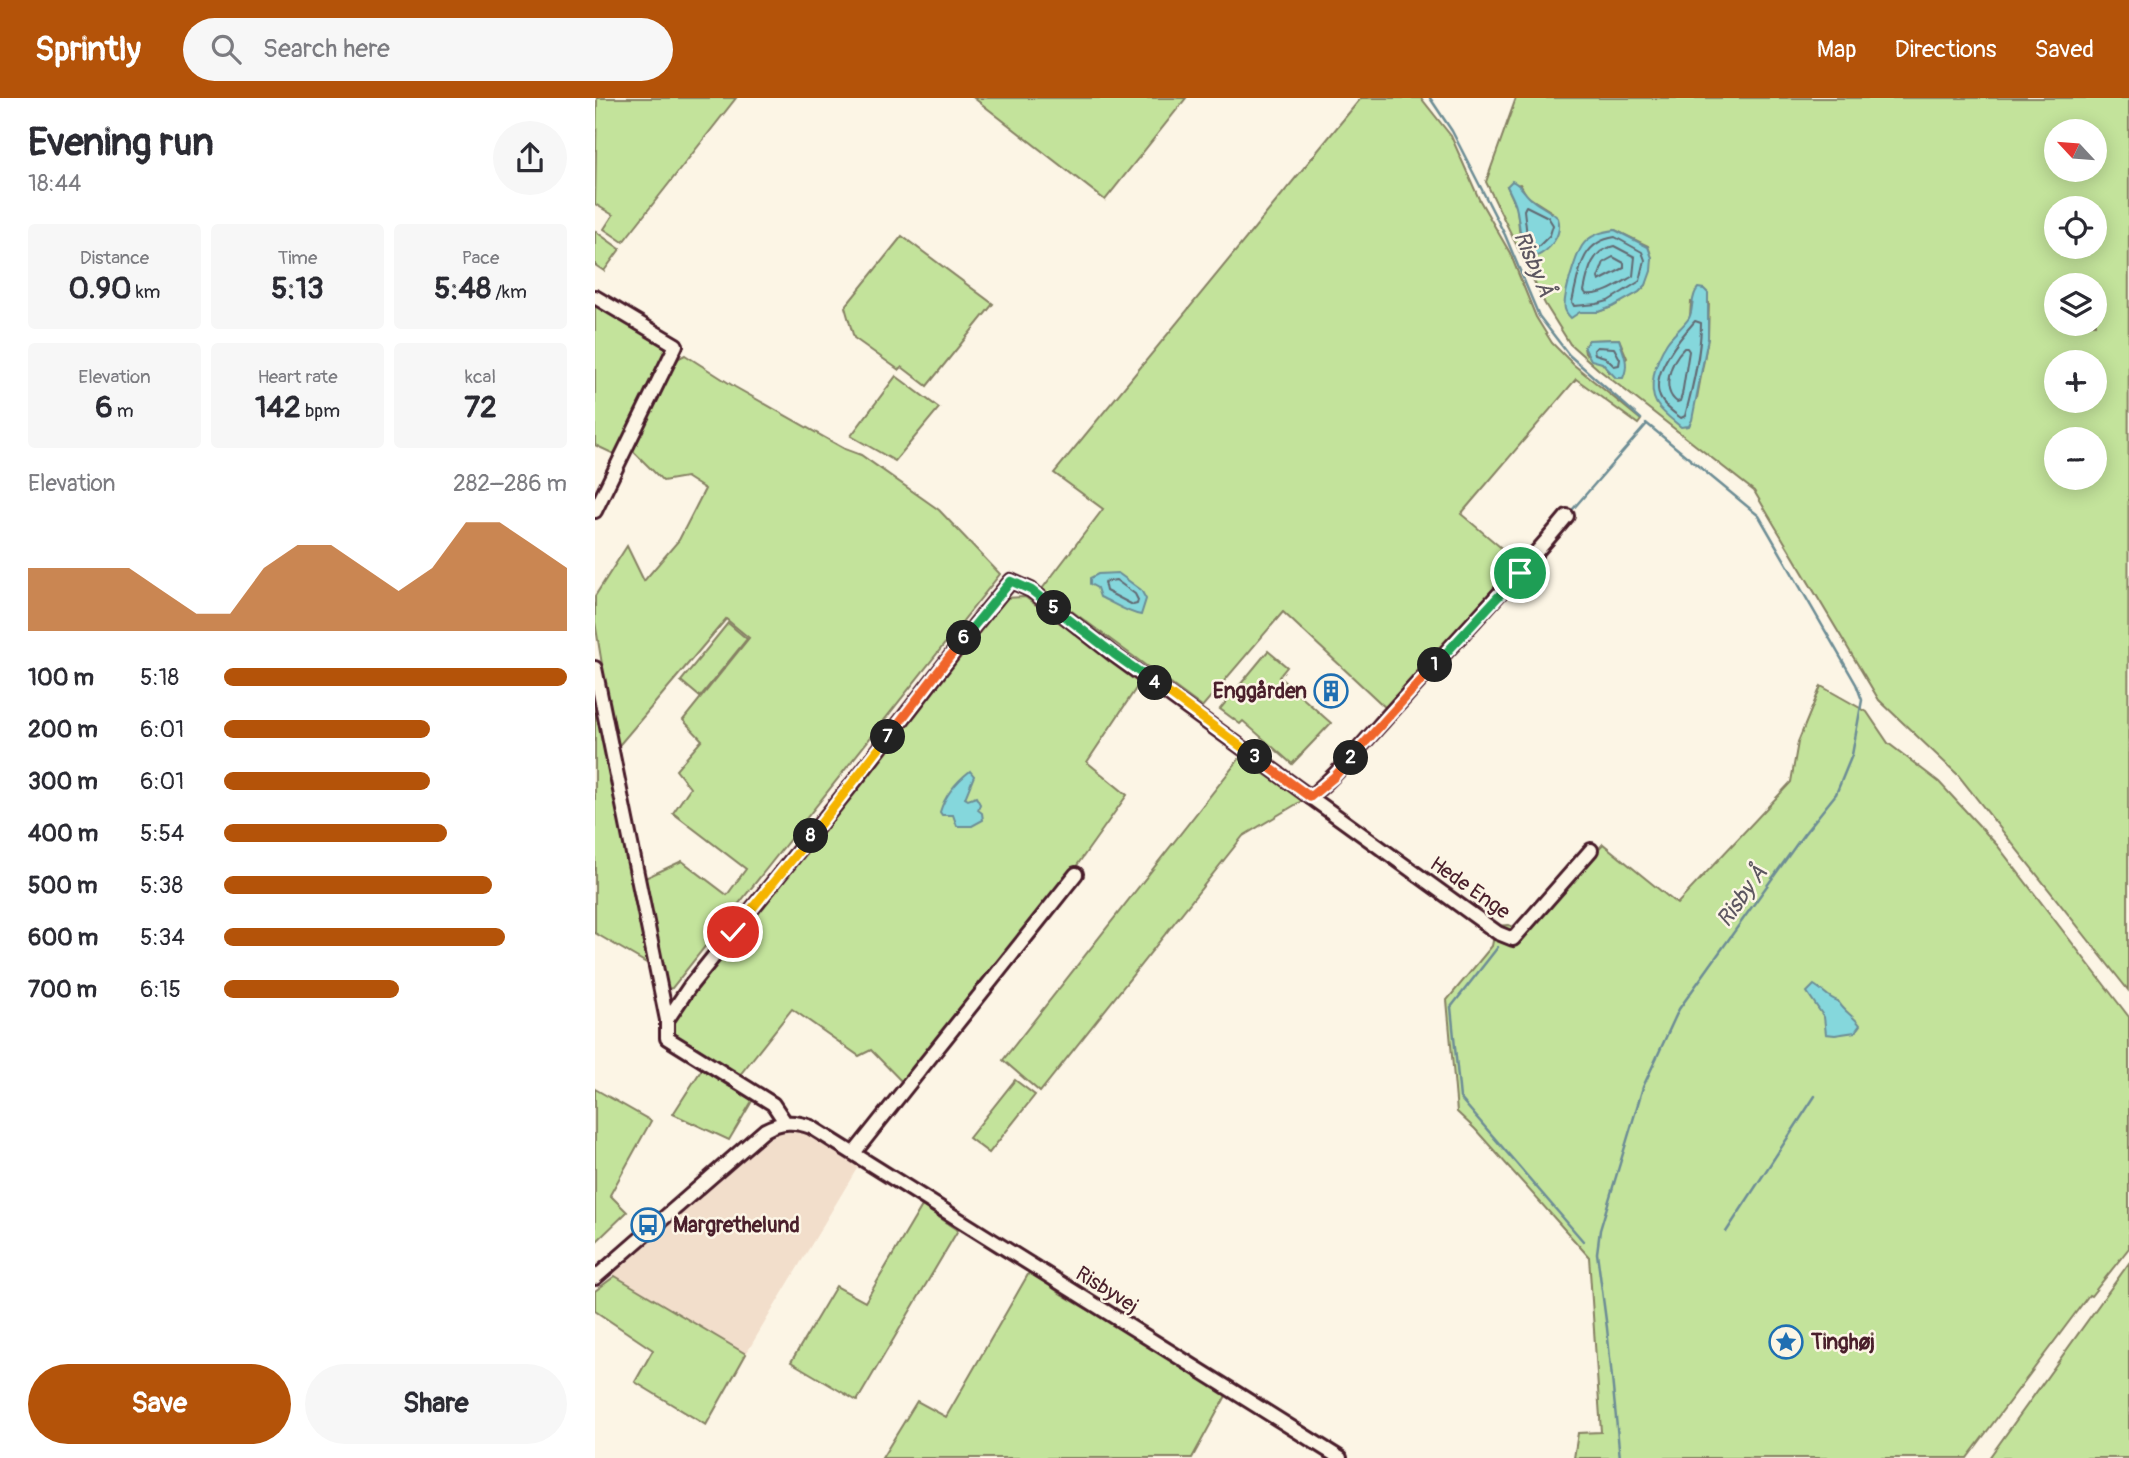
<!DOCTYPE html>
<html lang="en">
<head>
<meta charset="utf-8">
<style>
  :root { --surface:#fff; --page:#f7f7f7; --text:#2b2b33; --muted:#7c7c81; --accent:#b45309 }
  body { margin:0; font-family:Pangolin,sans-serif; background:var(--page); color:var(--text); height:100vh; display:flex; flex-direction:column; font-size:26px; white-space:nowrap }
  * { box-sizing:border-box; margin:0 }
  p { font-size:23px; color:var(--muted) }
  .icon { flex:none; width:38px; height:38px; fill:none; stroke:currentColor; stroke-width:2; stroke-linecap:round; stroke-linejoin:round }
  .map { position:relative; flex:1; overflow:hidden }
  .side { display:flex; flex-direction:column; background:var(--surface); width:595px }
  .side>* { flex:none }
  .needle { width:46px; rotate:296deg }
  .fabs { position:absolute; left:1449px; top:21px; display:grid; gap:14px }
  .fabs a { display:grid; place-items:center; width:63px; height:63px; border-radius:50%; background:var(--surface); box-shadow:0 4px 18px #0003; font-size:35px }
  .pin { position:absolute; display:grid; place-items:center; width:60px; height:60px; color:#fff; margin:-30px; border:4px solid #fff; border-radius:50%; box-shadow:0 2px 7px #0007 }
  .km { position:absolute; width:35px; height:35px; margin:-18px; border-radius:50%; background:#222; color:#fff; font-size:19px; line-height:35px; text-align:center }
  .round { display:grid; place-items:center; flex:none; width:74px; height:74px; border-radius:37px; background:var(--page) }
  .summary { display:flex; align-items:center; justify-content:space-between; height:119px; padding:0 28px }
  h1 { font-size:38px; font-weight:800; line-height:52px }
  .metrics { display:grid; grid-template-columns:repeat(3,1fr); gap:10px; height:119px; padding:7px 28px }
  .metrics div { display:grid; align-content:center; border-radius:7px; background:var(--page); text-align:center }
  .metrics b { font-size:30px; font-weight:800 }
  .metrics small { font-size:19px; font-weight:400 }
  .metrics p { font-size:19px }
  .chart { height:196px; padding:14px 28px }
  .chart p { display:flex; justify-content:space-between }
  .chart svg { width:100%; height:126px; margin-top:7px; fill:var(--accent); opacity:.7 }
  .action { display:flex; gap:14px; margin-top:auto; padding:14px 28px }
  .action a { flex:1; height:80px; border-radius:42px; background:var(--accent); color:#fff; font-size:28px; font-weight:800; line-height:80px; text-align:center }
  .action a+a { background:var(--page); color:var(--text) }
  ul { padding:0 28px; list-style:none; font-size:23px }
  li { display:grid; grid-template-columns:112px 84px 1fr; align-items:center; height:52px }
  li i { height:18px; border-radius:9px; background:var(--accent) }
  header { display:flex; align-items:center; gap:42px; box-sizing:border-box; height:98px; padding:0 35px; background:var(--accent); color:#fff }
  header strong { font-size:33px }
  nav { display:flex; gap:38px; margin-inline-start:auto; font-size:24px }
  .search { width:490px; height:63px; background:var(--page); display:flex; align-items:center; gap:18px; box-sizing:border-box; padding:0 24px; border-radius:38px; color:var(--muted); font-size:26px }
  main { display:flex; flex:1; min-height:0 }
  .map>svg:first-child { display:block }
  .built { fill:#f2decb }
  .green { fill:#c3e39b; stroke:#868163; stroke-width:2; fill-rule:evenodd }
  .water { fill:#85d7dc; stroke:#6d8d95; stroke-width:2 }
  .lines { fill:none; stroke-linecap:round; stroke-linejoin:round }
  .shore { stroke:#626972; stroke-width:2 }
  .stream { stroke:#6d8d95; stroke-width:2.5 }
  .minor-casing { stroke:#4a1f2b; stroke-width:18 }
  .minor { stroke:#fcf5e5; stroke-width:12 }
  .split-1-casing { stroke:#fff; stroke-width:14 }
  .split-2-casing { stroke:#fff; stroke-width:14 }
  .split-3-casing { stroke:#fff; stroke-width:14 }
  .split-4-casing { stroke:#fff; stroke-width:14 }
  .split-5-casing { stroke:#fff; stroke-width:14 }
  .split-6-casing { stroke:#fff; stroke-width:14 }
  .split-7-casing { stroke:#fff; stroke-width:14 }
  .split-8-casing { stroke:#fff; stroke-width:14 }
  .split-9-casing { stroke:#fff; stroke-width:14 }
  .split-1 { stroke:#22a559; stroke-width:9 }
  .split-2 { stroke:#f0652b; stroke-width:9 }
  .split-3 { stroke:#f0652b; stroke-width:9 }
  .split-4 { stroke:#f5b400; stroke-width:9 }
  .split-5 { stroke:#22a559; stroke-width:9 }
  .split-6 { stroke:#22a559; stroke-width:9 }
  .split-7 { stroke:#f0652b; stroke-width:9 }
  .split-8 { stroke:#f5b400; stroke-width:9 }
  .split-9 { stroke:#f5b400; stroke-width:9 }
  .labels { text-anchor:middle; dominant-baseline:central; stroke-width:5; stroke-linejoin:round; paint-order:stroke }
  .poi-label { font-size:21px; font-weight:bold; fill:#4a1f2b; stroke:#fcf5e5; text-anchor:start }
  .street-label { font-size:21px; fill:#4a1f2b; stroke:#fcf5e5 }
  .water-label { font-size:23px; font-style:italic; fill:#5c5660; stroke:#fcf5e5 }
</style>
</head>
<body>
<header>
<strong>Sprintly</strong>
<div class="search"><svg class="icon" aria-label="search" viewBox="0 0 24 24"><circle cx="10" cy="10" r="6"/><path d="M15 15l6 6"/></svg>Search here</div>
<nav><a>Map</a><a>Directions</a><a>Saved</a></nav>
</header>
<main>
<section class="side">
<div class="summary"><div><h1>Evening run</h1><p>18:44</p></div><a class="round"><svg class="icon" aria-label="share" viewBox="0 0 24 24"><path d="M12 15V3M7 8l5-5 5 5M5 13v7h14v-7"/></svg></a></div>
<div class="metrics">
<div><p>Distance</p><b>0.90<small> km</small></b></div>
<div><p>Time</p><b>5:13</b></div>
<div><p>Pace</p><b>5:48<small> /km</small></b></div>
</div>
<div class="metrics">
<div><p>Elevation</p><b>6<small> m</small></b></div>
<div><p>Heart rate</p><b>142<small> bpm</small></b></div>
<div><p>kcal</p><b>72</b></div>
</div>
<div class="chart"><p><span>Elevation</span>282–286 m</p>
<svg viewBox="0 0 160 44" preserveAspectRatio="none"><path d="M0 44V22L10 22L20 22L30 22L40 30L50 38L60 38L70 22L80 14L90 14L100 22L110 30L120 22L130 6L140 6L150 14L160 22V44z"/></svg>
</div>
<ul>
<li><b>100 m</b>5:18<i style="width:100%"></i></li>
<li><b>200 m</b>6:01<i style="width:60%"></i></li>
<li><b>300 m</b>6:01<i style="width:60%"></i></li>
<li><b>400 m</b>5:54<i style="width:65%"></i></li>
<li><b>500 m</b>5:38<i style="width:78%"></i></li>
<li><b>600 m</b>5:34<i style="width:82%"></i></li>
<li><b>700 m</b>6:15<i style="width:51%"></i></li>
</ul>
<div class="action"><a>Save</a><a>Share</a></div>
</section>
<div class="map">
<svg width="1534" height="1360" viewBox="0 0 1534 1360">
  <rect width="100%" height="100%" fill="#fcf5e5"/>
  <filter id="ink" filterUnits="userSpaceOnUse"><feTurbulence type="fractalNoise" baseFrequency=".0143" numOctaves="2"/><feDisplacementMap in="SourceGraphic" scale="14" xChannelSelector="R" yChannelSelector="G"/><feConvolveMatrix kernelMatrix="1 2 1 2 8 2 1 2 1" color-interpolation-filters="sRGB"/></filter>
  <g filter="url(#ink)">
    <path class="built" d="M193,1028L210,1032L264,1067L151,1256L13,1174L174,1038Z"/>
    <g class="green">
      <path d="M2,0H141L28,144L9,131L18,117L0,106Z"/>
      <path d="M379,0H591L510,102Z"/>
      <path d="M766,0H826L856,38L884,101L915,155L941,219L957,245L979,267L1046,322L1043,326L981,281L866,416L923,464L793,612L688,514L607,609L447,491L508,411L459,375Z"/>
      <path d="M921,0H1534L1533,892L1363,677L1284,602L1159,393L1003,271L975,246L950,206L891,84ZM1461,33H1500V72H1461ZM925,86L932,98L957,114L925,140L922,110L912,88ZM1461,110H1500V149H1461ZM1020,132L1053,148L1057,160L1051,187L1044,194L1017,209L1003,214H985ZM1461,187H1500V226H1461ZM1096,204L1114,205L1113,240L1102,300L1095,218ZM1024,241L1032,260L1015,275L1007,265L990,255L989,249L994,242ZM1461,264H1500V303H1461ZM1461,341H1500V380H1461Z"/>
      <path d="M0,133L25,151L9,173L0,167Z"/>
      <path d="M307,138L398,206L332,288L307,269L304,272L259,240L250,209Z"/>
      <path d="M0,206L74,249L21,357L0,347Z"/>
      <path d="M90,257L140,289L250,351L266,357L344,412L405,476L77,890L73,891L50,780L87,763L132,797L151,771L78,715L95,690L81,672L107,642L88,622L154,540L131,521L21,651L0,524V498L32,448L49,483L84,442L110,391L91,379L68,383L38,353L77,268L84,260Z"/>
      <path d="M301,278L344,310L300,363L256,338Z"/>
      <path d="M430,499L546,583L492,664L532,697L473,780L309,986L276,952L264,958L197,911L144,978L77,936L75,927L80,914L409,500Z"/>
      <path d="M133,525L152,541L105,599L86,583Z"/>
      <path d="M673,553L692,569L684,579L736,625L697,666L648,623L645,626L625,611Z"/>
      <path d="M1226,588L1272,614L1293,645L1344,684L1402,747L1534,919V1150L1496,1198L1494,1197L1372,1360H979L983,1335L1006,1334L994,1159L880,1031L862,1014L852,902L897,848L901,828L914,827L929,834L1008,746L1082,806L1196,684L1203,644Z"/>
      <path d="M0,606L55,867L0,835Z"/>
      <path d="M648,656L710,701L648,738L445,994L408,962Z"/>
      <path d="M107,971L135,989L139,985L160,998L134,1042L78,1016Z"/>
      <path d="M420,982L440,997L394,1055L374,1040Z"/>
      <path d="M0,991L56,1023L15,1097L32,1114L0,1145Z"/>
      <path d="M327,1108L363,1132L262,1303L196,1264L241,1188L270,1204Z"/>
      <path d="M1534,1165V1360H1394Z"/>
      <path d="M435,1173L466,1196L633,1294L597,1360H287L322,1303L351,1319Z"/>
      <path d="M20,1178L151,1256L111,1327L40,1284L58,1252L0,1213V1193Z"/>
    </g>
    <g class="water">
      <path d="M917,83C926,87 928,93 934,99C943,108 954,111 963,120C968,136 955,153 940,159C922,146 926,128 921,109C919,101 915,95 912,88Z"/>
      <path d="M1020,132L1053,149L1057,160L1056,173L1051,187L1044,194L1017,209L1003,214H985L976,220C973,217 971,215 970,211C967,200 981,158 987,148C995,136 1008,134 1020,132Z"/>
      <path d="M1103,190L1109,191L1113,195V240L1097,322L1094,328L1086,329C1065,312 1053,305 1059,276C1061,266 1066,254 1072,245C1078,236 1088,229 1094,220C1099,211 1095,199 1103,190Z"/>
      <path d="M1024,241C1028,255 1035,265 1028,280H1021L1007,265L996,262L989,249L994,242Z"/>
      <path d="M523,475L546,492L551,501L546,517C533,515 518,505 505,499L502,490L495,486V480L503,476Z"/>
      <path d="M375,673L379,678L370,700L373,702L381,699L385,706L383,712L387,715L388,722L377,728H362L358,717H347L345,714C350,697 361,684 375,673Z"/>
      <path d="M1219,887C1228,892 1234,901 1243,903C1248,913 1259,918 1265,927L1260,934L1240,937L1231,936L1229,919L1212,894Z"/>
    </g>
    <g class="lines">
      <g class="shore">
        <path d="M931,108L953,119L958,127L955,137L942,150L938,149L932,138L929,112Z"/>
        <path d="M1020,139L1047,154L1050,162L1045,183L1013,203L1002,206L979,208L977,204C984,175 985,144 1020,139Z"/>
        <path d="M1019,148L1040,159L1038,178C1023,187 1008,198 991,196L989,193C993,173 997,152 1019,148Z"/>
        <path d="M1018,159L1029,165V170L1004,183L1003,180L1009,164Z"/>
        <path d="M1100,223L1106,225C1106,255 1098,288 1090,318L1086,320C1079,315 1066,306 1064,296C1057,273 1086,239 1100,223Z"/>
        <path d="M1002,249L1019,250L1025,261L1024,267L1019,268L1010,259L1000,256L999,252Z"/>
        <path d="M1089,250H1092L1094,253L1087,297L1085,303L1082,304C1065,291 1076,263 1089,250Z"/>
        <path d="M521,482L540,496L543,502L542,506L538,507L511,493L509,484Z"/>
      </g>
      <g class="stream">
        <path d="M835,0L857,33L910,137L944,218L974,257L1046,321"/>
        <path d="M978,411L1051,327"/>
        <path d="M903,849L856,909L865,1000L988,1143"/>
        <path d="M1131,1134L1220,998"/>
        <path d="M1025,1360L1012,1230L1002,1155L1005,1132L1048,989L1084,911L1209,736L1241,696L1257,657L1267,602L1261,586L1164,418L1051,325"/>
      </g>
      <defs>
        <g id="minor">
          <path d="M0,199L81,247L0,413"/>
          <path d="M0,570L72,922V940L178,1006L190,1024"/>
          <path d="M715,699C751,669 779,632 811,598C865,538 921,480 972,418"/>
          <path d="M72,922L95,888L266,675L380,527L416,483L436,492L519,557L903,835L918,841L996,752"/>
          <path d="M259,1055L481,776"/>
          <path d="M0,1180L170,1032C187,1023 199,1023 216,1029L745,1360"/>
        </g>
      </defs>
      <use href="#minor" class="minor-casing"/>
      <use href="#minor" class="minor"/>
    </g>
  </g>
  <g class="lines" filter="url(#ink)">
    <defs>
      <path id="split-1" d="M840,567L925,475"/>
      <path id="split-2" d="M756,660L840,567"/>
      <path id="split-3" d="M660,659L715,699L739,679L756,660"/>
      <path id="split-4" d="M560,585L660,659"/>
      <path id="split-5" d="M459,510L519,556L560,585"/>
      <path id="split-6" d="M369,540L416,483L436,492L459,510"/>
      <path id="split-7" d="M293,639L369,540"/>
      <path id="split-8" d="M216,738L293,639"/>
      <path id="split-9" d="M138,834L216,738"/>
    </defs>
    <use href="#split-1" class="split-1-casing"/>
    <use href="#split-2" class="split-2-casing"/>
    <use href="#split-3" class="split-3-casing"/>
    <use href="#split-4" class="split-4-casing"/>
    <use href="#split-5" class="split-5-casing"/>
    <use href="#split-6" class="split-6-casing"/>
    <use href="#split-7" class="split-7-casing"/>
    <use href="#split-8" class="split-8-casing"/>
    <use href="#split-9" class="split-9-casing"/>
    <use href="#split-1" class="split-1"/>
    <use href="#split-2" class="split-2"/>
    <use href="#split-3" class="split-3"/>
    <use href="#split-4" class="split-4"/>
    <use href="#split-5" class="split-5"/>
    <use href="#split-6" class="split-6"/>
    <use href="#split-7" class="split-7"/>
    <use href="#split-8" class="split-8"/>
    <use href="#split-9" class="split-9"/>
  </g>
  <defs>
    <symbol id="building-ring" viewBox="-11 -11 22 22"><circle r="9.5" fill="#fcf5e5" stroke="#1f6fb2" stroke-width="1.5"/><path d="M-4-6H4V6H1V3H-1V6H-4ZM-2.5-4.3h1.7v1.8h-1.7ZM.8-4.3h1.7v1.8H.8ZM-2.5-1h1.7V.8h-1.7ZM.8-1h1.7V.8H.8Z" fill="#1f6fb2"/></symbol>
    <symbol id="bus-ring" viewBox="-11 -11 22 22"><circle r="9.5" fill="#fcf5e5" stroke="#1f6fb2" stroke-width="1.5"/><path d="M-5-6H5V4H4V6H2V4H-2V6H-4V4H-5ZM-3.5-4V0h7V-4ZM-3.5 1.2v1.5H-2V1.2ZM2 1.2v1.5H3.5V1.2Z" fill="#1f6fb2"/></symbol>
    <symbol id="sight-ring" viewBox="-11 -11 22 22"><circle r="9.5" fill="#fcf5e5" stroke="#1f6fb2" stroke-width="1.5"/><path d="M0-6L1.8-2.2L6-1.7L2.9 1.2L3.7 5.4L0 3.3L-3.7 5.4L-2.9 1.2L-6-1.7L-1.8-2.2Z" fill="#1f6fb2"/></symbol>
  </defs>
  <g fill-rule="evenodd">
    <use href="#building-ring" x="717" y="574" width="38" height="38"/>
    <use href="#bus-ring" x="34" y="1108" width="38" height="38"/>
    <use href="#sight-ring" x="1172" y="1225" width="38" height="38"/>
  </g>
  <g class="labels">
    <g class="poi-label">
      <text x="712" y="593" text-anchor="end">Enggården</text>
      <text x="78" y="1127">Margrethelund</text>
      <text x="1216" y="1244">Tinghøj</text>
    </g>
    <g class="street-label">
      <text transform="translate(875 790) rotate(35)">Hede Enge</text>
      <text transform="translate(512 1192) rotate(32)">Risbyvej</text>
    </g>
    <g class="water-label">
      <text transform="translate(939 166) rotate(67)">Risby Å</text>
      <text transform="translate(1147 798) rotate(-54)">Risby Å</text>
    </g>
  </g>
</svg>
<div class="fabs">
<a><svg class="needle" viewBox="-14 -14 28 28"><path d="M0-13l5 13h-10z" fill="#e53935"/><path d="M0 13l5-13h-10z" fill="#7c7c81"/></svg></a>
<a><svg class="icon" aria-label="locate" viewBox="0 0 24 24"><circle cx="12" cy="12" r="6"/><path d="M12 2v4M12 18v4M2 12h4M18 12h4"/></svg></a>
<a><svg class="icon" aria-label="layers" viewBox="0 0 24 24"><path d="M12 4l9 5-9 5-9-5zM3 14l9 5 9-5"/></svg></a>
<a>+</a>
<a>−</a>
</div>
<div class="pin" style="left:925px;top:475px;background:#1e9e55"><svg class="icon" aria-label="arrive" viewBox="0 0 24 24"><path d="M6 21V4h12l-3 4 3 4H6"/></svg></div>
<div class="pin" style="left:138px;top:834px;background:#d93025"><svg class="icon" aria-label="check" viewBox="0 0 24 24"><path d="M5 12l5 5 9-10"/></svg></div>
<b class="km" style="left:840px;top:567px">1</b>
<b class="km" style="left:756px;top:660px">2</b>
<b class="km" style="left:660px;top:659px">3</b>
<b class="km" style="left:560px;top:585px">4</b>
<b class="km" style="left:459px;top:510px">5</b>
<b class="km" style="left:369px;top:540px">6</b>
<b class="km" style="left:293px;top:639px">7</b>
<b class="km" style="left:216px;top:738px">8</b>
</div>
</main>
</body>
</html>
